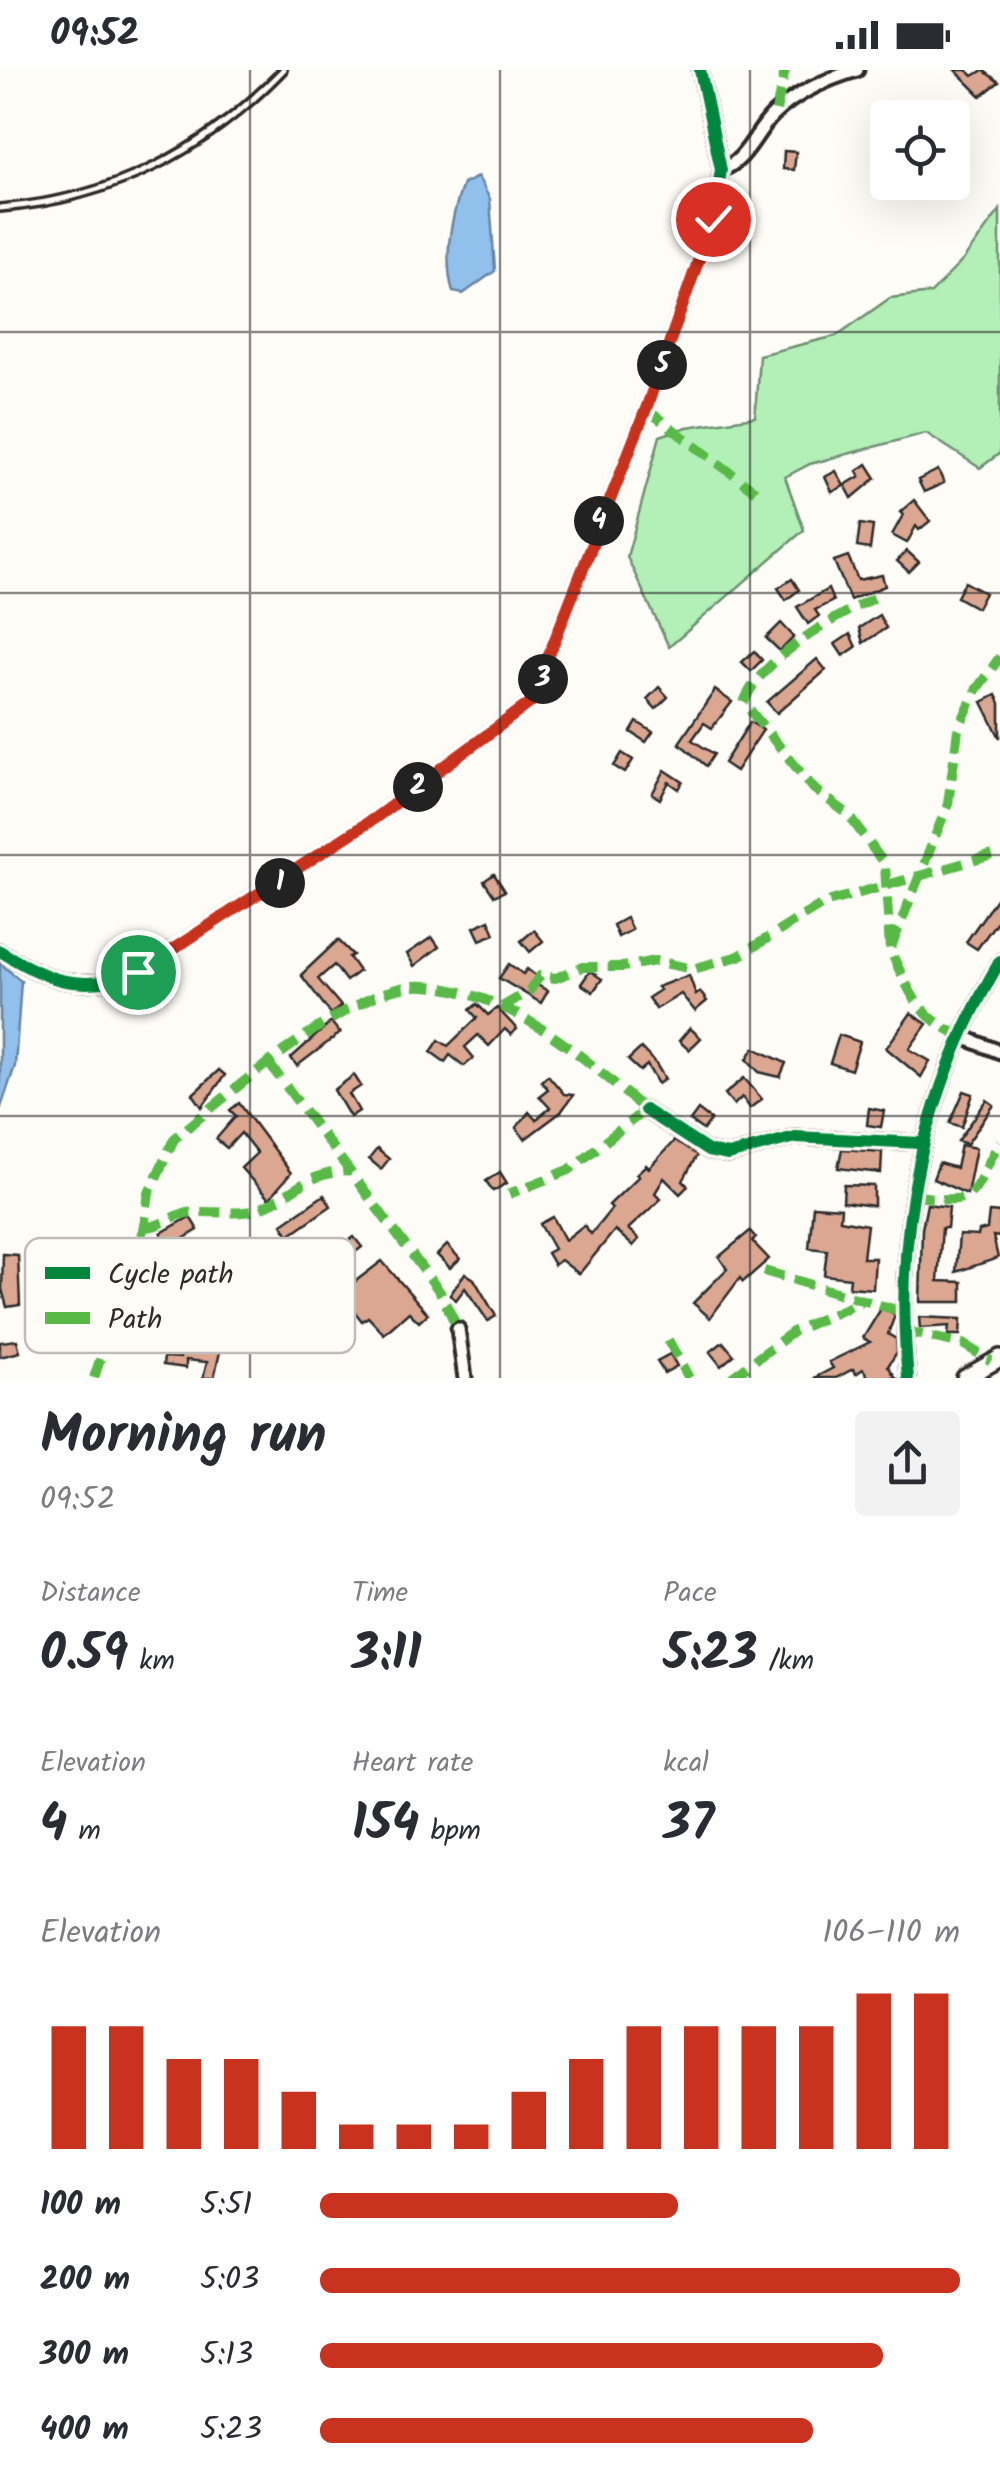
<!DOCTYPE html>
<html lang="en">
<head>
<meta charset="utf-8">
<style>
  :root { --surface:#fff; --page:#f2f2f3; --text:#2b2b33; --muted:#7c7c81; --accent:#c8321e }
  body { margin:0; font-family:Kalam,sans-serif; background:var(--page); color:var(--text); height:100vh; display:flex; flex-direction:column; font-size:38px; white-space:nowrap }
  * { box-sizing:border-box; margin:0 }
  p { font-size:32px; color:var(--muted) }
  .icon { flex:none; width:55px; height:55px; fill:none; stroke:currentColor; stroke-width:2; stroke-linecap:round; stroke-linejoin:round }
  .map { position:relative; height:1308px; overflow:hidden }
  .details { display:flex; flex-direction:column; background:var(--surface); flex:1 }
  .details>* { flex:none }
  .controls { position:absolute; left:870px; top:30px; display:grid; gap:20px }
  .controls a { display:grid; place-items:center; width:100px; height:100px; border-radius:10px; background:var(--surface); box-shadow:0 10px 40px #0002; font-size:50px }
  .pin { position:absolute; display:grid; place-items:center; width:85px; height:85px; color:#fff; margin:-42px; border:5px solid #fff; border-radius:50%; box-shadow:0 2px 10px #0007 }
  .km { position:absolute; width:50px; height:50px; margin:-25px; border-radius:50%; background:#222; color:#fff; font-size:28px; line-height:50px; text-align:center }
  .round { display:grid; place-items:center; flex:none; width:105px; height:105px; border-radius:10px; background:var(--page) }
  .overview { display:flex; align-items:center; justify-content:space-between; height:170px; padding:0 40px }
  h1 { font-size:55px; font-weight:800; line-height:75px }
  .metrics { display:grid; grid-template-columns:repeat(3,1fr); gap:15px; height:170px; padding:10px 40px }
  .metrics div { display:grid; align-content:center }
  .metrics b { font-size:50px; font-weight:800 }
  .metrics small { font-size:28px; font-weight:400 }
  .metrics p { font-size:28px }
  .chart { height:280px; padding:20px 40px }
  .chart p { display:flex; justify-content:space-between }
  .chart svg { width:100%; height:180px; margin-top:10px; stroke:var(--accent); stroke-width:6 }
  ul { padding:0 40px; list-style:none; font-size:32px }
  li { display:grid; grid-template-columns:160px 120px 1fr; align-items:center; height:75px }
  li i { height:25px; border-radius:12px; background:var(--accent) }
  .status { display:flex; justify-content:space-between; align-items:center; height:70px; padding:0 50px; background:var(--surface); direction:ltr }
  .status svg { height:28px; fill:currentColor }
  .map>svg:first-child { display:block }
  .green { fill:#b2f0b7; stroke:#6e8e71; stroke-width:2.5 }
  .water { fill:#91c0ec; stroke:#68849f; stroke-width:2.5 }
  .building { fill:#dca791; stroke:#2b2b2b; stroke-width:2.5 }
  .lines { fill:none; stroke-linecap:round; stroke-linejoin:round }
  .service-casing { stroke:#2b2b2b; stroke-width:12 }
  .minor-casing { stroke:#2b2b2b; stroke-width:19 }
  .secondary-casing { stroke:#2b2b2b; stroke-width:22 }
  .service { stroke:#fdfcf7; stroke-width:5 }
  .minor { stroke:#fdfcf7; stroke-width:11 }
  .secondary { stroke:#fdfcf7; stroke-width:15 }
  .quiet { stroke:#58b947; stroke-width:10; stroke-dasharray:20 10; stroke-linecap:butt }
  .cycleway-casing { stroke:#fdfcf7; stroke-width:19 }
  .cycleway { stroke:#00873e; stroke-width:12 }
  .route-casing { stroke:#fff; stroke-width:20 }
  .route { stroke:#c8321e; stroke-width:12 }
  .grid { fill:none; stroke:#2b2b2b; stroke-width:2.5; stroke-opacity:0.55 }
  .key { fill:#fdfcf7; stroke:#bebdba; stroke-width:2.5 }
  .key-label { font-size:28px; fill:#2b2b2b }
</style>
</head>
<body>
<div class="status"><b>09:52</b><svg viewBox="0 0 49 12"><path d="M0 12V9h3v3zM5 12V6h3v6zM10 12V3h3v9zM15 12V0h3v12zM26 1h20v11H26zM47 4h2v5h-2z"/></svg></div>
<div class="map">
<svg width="1000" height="1308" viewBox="0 0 1000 1308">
  <rect width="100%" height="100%" fill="#fdfcf7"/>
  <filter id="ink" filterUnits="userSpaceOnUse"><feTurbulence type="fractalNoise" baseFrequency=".01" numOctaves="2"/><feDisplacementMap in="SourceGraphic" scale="20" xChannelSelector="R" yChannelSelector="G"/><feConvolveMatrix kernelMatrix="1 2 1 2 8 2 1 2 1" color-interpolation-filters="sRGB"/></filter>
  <g filter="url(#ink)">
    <path class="green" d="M1000,140V383L980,398L926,363L810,394L785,407L804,460L669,577L627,487L660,366L687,357L755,347L759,285L836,266L890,228L931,223L963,190Z"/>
    <g class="water">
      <path d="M478,107L490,129L495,201L463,224L453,222C443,187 451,148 463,114Z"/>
      <path d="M0,893L21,911L15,996L0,1040Z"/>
    </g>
    <g class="building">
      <path d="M955,0H967L973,6L983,0L999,12L981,26Z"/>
      <path d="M784,81L796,82L794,100L783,99Z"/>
      <path d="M867,394L876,408L852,428L845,415L860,406L857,401Z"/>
      <path d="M938,400L944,413L924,422L918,410Z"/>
      <path d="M836,401L844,416L832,422L825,407Z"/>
      <path d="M914,430L930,451L919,460L916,456L907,473L892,465L903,445L900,442Z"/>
      <path d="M860,454L873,456L870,479L857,477Z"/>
      <path d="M907,481L919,492L909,502L897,491Z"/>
      <path d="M848,486L858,510L882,505L885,516L850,530L834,491Z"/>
      <path d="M792,509L799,520L786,530L778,518Z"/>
      <path d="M965,512L985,523L977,538L957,527Z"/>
      <path d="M828,519L833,531L815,540L819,546L808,554L797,537Z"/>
      <path d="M879,545L886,558L863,573L859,558Z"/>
      <path d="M781,553L794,567L780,581L766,568Z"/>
      <path d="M850,564L856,577L843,586L835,574Z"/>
      <path d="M754,581L762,590L751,601L742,592Z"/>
      <path d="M817,589L826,600L777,643L767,632Z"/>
      <path d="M659,617L668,627L656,639L647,629Z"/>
      <path d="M715,620L732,632L712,658L704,653L692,670L714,684L706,696L679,673Z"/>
      <path d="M996,625L1000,633V668L982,632Z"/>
      <path d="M637,652L653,662L646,672L631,662Z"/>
      <path d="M750,652L763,660L736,701L724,693Z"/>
      <path d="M622,683L633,690L625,703L614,696Z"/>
      <path d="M665,700L683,712L679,719L669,712L660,729L652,724Z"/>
      <path d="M494,804L505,821L494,826L484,811Z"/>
      <path d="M1000,823V847L977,879L966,872Z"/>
      <path d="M626,848L632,860L618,867L613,855Z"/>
      <path d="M489,850L495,864L480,870L474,857Z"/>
      <path d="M534,860L543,871L530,882L521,871Z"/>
      <path d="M432,867L439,877L414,896L407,884Z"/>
      <path d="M338,870L353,885L349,887L359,901L346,911L334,895L318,909L341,936L331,944L301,905Z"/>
      <path d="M509,894L523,904L527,899L536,906L532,912L548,921L541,933L499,908Z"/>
      <path d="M590,901L602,909L593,922L581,914Z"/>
      <path d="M689,905L696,925L700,922L707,931L695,941L681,924L656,939L648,928L660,920L657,917Z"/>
      <path d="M477,934L488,945L497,938L517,959L511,965L505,959L489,976L478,965L465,977L474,988L464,996L450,985L445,992L431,982L439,970L448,976L477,948L470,940Z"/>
      <path d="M911,943L927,954L909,979L930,991L921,1007L886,978Z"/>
      <path d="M331,952L340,963L297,996L291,988Z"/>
      <path d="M690,958L701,968L689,980L679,971Z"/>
      <path d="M839,965L860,972L851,1000L830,993Z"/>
      <path d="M641,978L656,994L665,1009L658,1014L647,995L640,1001L628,990Z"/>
      <path d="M754,978L786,993L780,1007L759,1002L747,989Z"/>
      <path d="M219,1000L225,1005L202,1037L193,1024Z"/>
      <path d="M354,1005L361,1016L349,1024L359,1041L350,1047L334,1020Z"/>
      <path d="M548,1005L564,1024L573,1025L561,1042L525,1069L516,1058L529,1042L536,1050L550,1038L539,1026L548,1019L541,1011Z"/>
      <path d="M744,1008L762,1029L750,1038L742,1027L734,1035L725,1024Z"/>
      <path d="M964,1021L973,1024L962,1057L950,1053Z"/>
      <path d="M987,1030L994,1035L967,1074L958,1071Z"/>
      <path d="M239,1033L291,1103L269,1129L241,1098L257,1083L241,1063L227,1078L216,1069L236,1046L230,1040Z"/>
      <path d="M869,1038L884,1041L881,1057L867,1055Z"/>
      <path d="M698,1040L711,1050L703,1060L690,1051Z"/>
      <path d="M674,1071L697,1085L683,1111L688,1116L680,1124L664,1108L655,1123L661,1129L628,1159L639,1169L633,1176L615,1160L579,1204L561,1190L554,1195L547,1183L554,1179L540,1154L553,1147L565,1170L584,1155L591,1164L612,1138L609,1135L639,1106L636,1104L646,1095L649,1098Z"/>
      <path d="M961,1075L976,1078L967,1124L933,1109L939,1093L956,1098Z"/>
      <path d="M377,1079L389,1089L381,1099L369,1089Z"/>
      <path d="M842,1079L882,1082L881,1103L838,1098Z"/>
      <path d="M500,1102L507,1113L493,1121L486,1111Z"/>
      <path d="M844,1115L874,1116V1136L843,1132Z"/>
      <path d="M324,1125L331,1136L289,1165L282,1154Z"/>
      <path d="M927,1134L949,1137L947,1158H942L938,1211L962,1212V1232H920L922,1159Z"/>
      <path d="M813,1136L841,1138L840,1150L867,1155L863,1188H875L873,1219L849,1217L850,1208L824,1205L827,1180L809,1178Z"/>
      <path d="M989,1142L1000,1143V1167L993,1166L998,1188L956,1202L959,1165L978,1166L979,1161L987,1159Z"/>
      <path d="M190,1147L198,1160L168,1178L161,1163Z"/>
      <path d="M750,1161L756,1168L752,1171L769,1189L743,1212L740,1208L710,1248L693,1233L727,1199L719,1187Z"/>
      <path d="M354,1167L362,1177L314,1213L306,1203Z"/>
      <path d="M447,1175L460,1189L450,1198L437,1185Z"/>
      <path d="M3,1184L18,1185L20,1235L7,1237L2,1219Z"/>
      <path d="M382,1191L428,1244L419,1252L409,1242L384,1264L368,1247L362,1251L340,1223Z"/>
      <path d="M465,1203L474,1209L496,1246L488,1251L465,1218L456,1230L450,1225Z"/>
      <path d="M882,1237L895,1245L888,1264L896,1269L897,1282L888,1296L896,1308H869L863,1299L856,1304L853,1299L836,1308H814L833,1298L829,1292L870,1272L863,1268Z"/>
      <path d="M919,1247L961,1249L960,1265H948L949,1256L920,1258Z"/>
      <path d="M183,1255L196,1256L195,1268L222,1273L214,1308H203L207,1292L186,1290V1298L163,1295L164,1287L180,1288Z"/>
      <path d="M17,1270L20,1282L0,1287V1272Z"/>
      <path d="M723,1272L734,1285L721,1296L710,1282Z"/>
      <path d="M670,1284L677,1296L664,1303L657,1291Z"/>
    </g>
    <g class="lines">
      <defs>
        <path id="service" d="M0,138C114,129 205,81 283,0"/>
        <g id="minor">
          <path d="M721,100C747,91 755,62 774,44C797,22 827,9 857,0"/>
          <path d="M0,881C47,910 76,922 131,906L375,748L530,633L646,339L713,149L721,100L700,0"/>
          <path d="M963,967L1000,982"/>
          <path d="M645,1040L708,1081L728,1085L795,1067L921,1073"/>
          <path d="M458,1259L465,1308"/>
          <path d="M908,1308C893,1156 923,1023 1000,891"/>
        </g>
        <path id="secondary" d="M965,1308L1000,1288"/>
      </defs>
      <use href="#service" class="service-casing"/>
      <use href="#minor" class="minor-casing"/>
      <use href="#secondary" class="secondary-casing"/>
      <use href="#service" class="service"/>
      <use href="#minor" class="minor"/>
      <use href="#secondary" class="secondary"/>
      <g class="quiet">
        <path d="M776,41L785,0"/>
        <path d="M646,339L755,421"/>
        <path d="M874,528C836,545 757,592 744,633L814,719L848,744L885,795L890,880"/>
        <path d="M502,937L529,921L540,906L556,908L582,897H623L655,891L693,899L739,886L824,833L1000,783"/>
        <path d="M963,967C915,945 912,925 890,880L948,734L958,660L976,620L1000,587"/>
        <path d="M268,992L440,1222L458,1259"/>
        <path d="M912,1125C981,1136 968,1129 1000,1071"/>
        <path d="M144,1157C162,1157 171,1145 187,1143C210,1140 237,1146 258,1139C294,1126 304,1102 351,1101"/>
        <path d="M764,1201L903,1242"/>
        <path d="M903,1261L963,1274L991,1291"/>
        <path d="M668,1270L689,1308"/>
        <path d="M94,1308L144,1157L149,1123L174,1069C227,1026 355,911 424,916C509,921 583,986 645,1040L569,1100L509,1124"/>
        <path d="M731,1308L794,1261L865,1230"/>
      </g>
      <defs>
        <g id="cycleway">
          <path d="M0,881C47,910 76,922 131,906L375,748L530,633L646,339L713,149L721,100L700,0"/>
          <path d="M645,1040L708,1081L728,1085L795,1067L921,1073"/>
          <path d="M908,1308C893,1156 923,1023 1000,891"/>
        </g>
      </defs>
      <use href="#cycleway" class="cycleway-casing"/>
      <use href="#cycleway" class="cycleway"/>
    </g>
  </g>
  <g class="lines" filter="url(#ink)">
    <defs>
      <path id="route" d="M138,902L375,748L530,633L646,339L713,149"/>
    </defs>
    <use href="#route" class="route-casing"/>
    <use href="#route" class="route"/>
  </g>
  <path class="grid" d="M250,0V1308M500,0V1308M750,0V1308M0,262H1000M0,523H1000M0,785H1000M0,1046H1000"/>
  <rect x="25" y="1168" width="330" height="115" rx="15" class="key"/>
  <rect x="45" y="1197" width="45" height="12" fill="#00873e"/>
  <rect x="45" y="1242" width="45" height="12" fill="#58b947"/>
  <g class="key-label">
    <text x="108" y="1213">Cycle path</text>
    <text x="108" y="1258">Path</text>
  </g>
</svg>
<div class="controls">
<a><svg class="icon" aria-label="locate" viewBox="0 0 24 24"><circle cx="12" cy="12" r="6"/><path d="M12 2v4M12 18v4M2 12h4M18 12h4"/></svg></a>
</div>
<div class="pin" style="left:138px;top:902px;background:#1e9e55"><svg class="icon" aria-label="arrive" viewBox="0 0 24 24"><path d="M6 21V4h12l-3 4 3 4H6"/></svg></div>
<div class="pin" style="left:713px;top:149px;background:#d93025"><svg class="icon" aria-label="check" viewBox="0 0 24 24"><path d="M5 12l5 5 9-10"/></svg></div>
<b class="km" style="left:280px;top:813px">1</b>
<b class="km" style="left:418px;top:717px">2</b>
<b class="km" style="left:543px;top:609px">3</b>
<b class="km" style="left:599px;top:451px">4</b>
<b class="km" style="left:662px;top:295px">5</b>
</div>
<section class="details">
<div class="overview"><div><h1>Morning run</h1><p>09:52</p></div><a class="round"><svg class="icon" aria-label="share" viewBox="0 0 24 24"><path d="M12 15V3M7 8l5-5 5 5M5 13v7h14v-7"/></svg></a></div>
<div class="metrics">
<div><p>Distance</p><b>0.59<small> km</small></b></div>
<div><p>Time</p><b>3:11</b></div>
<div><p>Pace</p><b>5:23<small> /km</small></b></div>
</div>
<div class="metrics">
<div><p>Elevation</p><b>4<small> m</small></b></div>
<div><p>Heart rate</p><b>154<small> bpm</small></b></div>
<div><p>kcal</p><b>37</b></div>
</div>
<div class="chart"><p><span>Elevation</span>106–110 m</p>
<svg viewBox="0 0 160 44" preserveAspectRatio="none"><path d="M5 44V14M15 44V14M25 44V22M35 44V22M45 44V30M55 44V38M65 44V38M75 44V38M85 44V30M95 44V22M105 44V14M115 44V14M125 44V14M135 44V14M145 44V6M155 44V6"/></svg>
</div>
<ul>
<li><b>100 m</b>5:51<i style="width:56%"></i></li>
<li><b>200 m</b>5:03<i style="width:100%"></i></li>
<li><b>300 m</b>5:13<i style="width:88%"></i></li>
<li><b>400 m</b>5:23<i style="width:77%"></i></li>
</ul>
</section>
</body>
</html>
